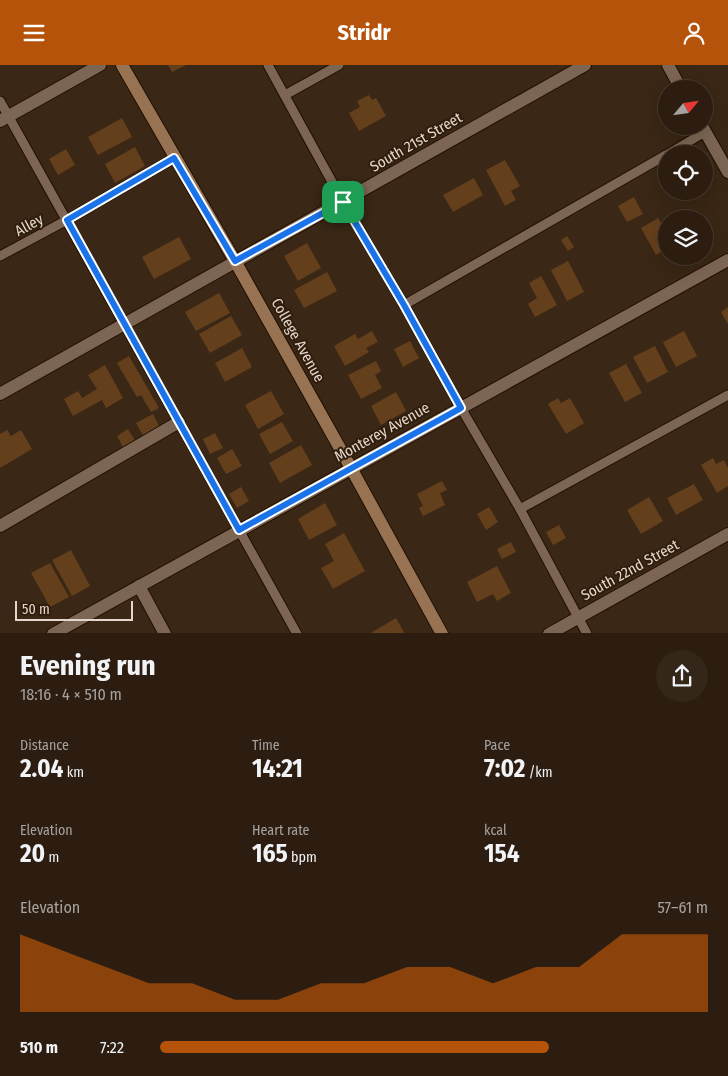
<!DOCTYPE html>
<html lang="en">
<head>
<meta charset="utf-8">
<style>
  :root { --surface:#2c1d10; --page:#342619; --text:#f1f3f6; --muted:#a6a29f; --line:#483b30; --accent:#b45309 }
  body { margin:0; font-family:"Fira Sans Condensed",sans-serif; background:var(--page); color:var(--text); height:100vh; display:flex; flex-direction:column; font-size:19px; white-space:nowrap }
  * { box-sizing:border-box; margin:0 }
  p { font-size:16px; color:var(--muted) }
  .icon { flex:none; width:28px; height:28px; fill:none; stroke:currentColor; stroke-width:2; stroke-linecap:round; stroke-linejoin:round }
  .map { position:relative; height:568px; overflow:hidden }
  .sheet { display:flex; flex-direction:column; background:var(--surface); flex:1 }
  .sheet>* { flex:none }
  .needle { width:32px; rotate:61deg }
  .tools { position:absolute; left:658px; top:15px; display:grid; gap:10px }
  .tools a { display:grid; place-items:center; width:55px; height:55px; border-radius:50%; background:var(--surface); box-shadow:0 5px 20px #0002,0 0 0 1px var(--line); font-size:25px }
  .scale { position:absolute; left:15px; bottom:12px; width:118px; box-sizing:border-box; padding-left:5px; border:2px solid #e4d6cc; border-top:0; font-size:14px; line-height:18px; white-space:nowrap; color:#e4d6cc; -webkit-text-stroke:4px #301d0b; paint-order:stroke }
  .pin { position:absolute; display:grid; place-items:center; width:42px; height:42px; color:#fff; margin:-21px; border-radius:10px; box-shadow:0 2px 8px #0006 }
  .round { display:grid; place-items:center; flex:none; width:52px; height:52px; border-radius:26px; background:var(--page) }
  .summary { display:flex; align-items:center; justify-content:space-between; height:85px; padding:0 20px }
  h1 { font-size:28px; font-weight:700; line-height:38px }
  .stats { display:grid; grid-template-columns:repeat(3,1fr); gap:8px; height:85px; padding:5px 20px }
  .stats div { display:grid; align-content:center }
  .stats b { font-size:25px; font-weight:700 }
  .stats small { font-size:14px; font-weight:400 }
  .stats p { font-size:14px }
  .chart { height:140px; padding:10px 20px }
  .chart p { display:flex; justify-content:space-between }
  .chart svg { width:100%; height:90px; margin-top:5px; fill:var(--accent); opacity:.7 }
  ul { padding:0 20px; list-style:none; font-size:16px }
  li { display:grid; grid-template-columns:80px 60px 1fr; align-items:center; height:38px }
  li i { height:12px; border-radius:6px; background:var(--accent) }
  header { display:flex; justify-content:space-between; align-items:center; height:65px; padding:0 20px; background:var(--accent); color:#fff; font-size:22px; font-weight:700 }
  .map>svg:first-child { display:block }
  .building { fill:#643f1c }
  .lines { fill:none; stroke-linecap:round; stroke-linejoin:round }
  .lane-casing { stroke:#210f01; stroke-width:11 }
  .street-casing { stroke:#210f01; stroke-width:14 }
  .secondary-casing { stroke:#210f01; stroke-width:14 }
  .lane { stroke:#7c6552; stroke-width:9 }
  .street { stroke:#7c6552; stroke-width:12 }
  .secondary { stroke:#987353; stroke-width:12 }
  .route-casing { stroke:#fff; stroke-width:10 }
  .route { stroke:#1a73e8; stroke-width:6 }
  .labels { text-anchor:middle; dominant-baseline:central; stroke-width:4; stroke-linejoin:round; paint-order:stroke }
  .street-label { font-size:15px; fill:#e4d6cc; stroke:#301d0b }
</style>
</head>
<body>
<header><svg class="icon" aria-label="menu" viewBox="0 0 24 24"><path d="M4 6h16M4 12h16M4 18h16"/></svg>Stridr<svg class="icon" aria-label="person" viewBox="0 0 24 24"><circle cx="12" cy="8" r="4"/><path d="M4 21q1-7 8-7t8 7"/></svg></header>
<div class="map">
<svg width="728" height="569" viewBox="0 0 728 569">
  <rect width="100%" height="100%" fill="#3a2715"/>
  <g class="building">
    <path d="M168,0H186L172,7Z"/>
    <path d="M369,30L372,35L376,33L386,51L359,66L349,48L360,42L357,36Z"/>
    <path d="M122,53L132,72L98,90L88,72Z"/>
    <path d="M135,82L145,101L115,118L105,99Z"/>
    <path d="M66,84L75,100L58,110L49,94Z"/>
    <path d="M505,95L520,121L511,126L516,135L505,141L486,105Z"/>
    <path d="M474,113L483,130L453,147L443,130Z"/>
    <path d="M634,132L643,149L627,157L618,141Z"/>
    <path d="M658,153L666,167V184L656,190L641,163Z"/>
    <path d="M567,171L574,182L568,186L561,175Z"/>
    <path d="M179,172L191,194L154,214L142,192Z"/>
    <path d="M307,178L321,203L298,216L284,191Z"/>
    <path d="M568,196L584,227L567,236L551,205Z"/>
    <path d="M327,207L337,226L304,243L294,225Z"/>
    <path d="M541,211L557,240L535,252L528,239L537,233L529,218Z"/>
    <path d="M219,228L230,248L196,266L185,247Z"/>
    <path d="M728,242V259L721,247Z"/>
    <path d="M231,251L242,270L210,288L199,269Z"/>
    <path d="M372,266L378,277L366,283L369,287L345,301L334,281L355,269L358,274Z"/>
    <path d="M684,266L697,291L676,302L663,277Z"/>
    <path d="M410,276L419,293L403,302L394,284Z"/>
    <path d="M655,281L668,307L647,318L633,292Z"/>
    <path d="M242,283L252,302L225,317L215,298Z"/>
    <path d="M129,291L159,343L151,347L141,330L137,332L117,298Z"/>
    <path d="M376,296L381,306L375,310L382,323L361,334L348,310Z"/>
    <path d="M626,299L642,328L625,337L609,308Z"/>
    <path d="M105,300L123,333L106,343L102,335L73,351L64,334L78,326L82,333L97,324L88,310Z"/>
    <path d="M271,326L284,349L258,364L245,340Z"/>
    <path d="M396,327L406,346L381,360L371,341Z"/>
    <path d="M558,333L561,338L570,333L584,358L566,369L548,339Z"/>
    <path d="M153,349L161,365L145,374L136,358Z"/>
    <path d="M282,357L293,376L270,389L259,369Z"/>
    <path d="M128,364L136,377L124,384L117,371Z"/>
    <path d="M7,365L11,371L21,365L32,384L0,403V369Z"/>
    <path d="M215,368L223,383L210,389L203,374Z"/>
    <path d="M301,380L312,400L280,418L269,398Z"/>
    <path d="M232,384L242,401L226,409L217,393Z"/>
    <path d="M713,393L716,399L724,395L728,403V421L717,428L701,400Z"/>
    <path d="M442,416L447,425L440,428L445,440L423,451L419,443L423,441L417,429Z"/>
    <path d="M694,419L703,435L676,450L667,433Z"/>
    <path d="M241,422L249,436L237,443L229,429Z"/>
    <path d="M649,432L663,456L641,469L627,445Z"/>
    <path d="M325,438L337,460L309,475L298,454Z"/>
    <path d="M489,442L498,457L486,465L477,449Z"/>
    <path d="M559,460L566,473L553,480L546,467Z"/>
    <path d="M344,468L365,506L333,524L321,503L334,496L325,479Z"/>
    <path d="M511,477L516,487L502,494L497,484Z"/>
    <path d="M71,485L90,521L72,531L52,495Z"/>
    <path d="M50,498L69,532L50,542L31,508Z"/>
    <path d="M497,501L511,528L497,536L493,529L477,537L467,517Z"/>
    <path d="M396,553L405,569H369Z"/>
  </g>
  <g class="lines">
    <defs>
      <g id="lane">
        <path d="M268,0L343,137L404,240L461,343L520,444L587,569"/>
        <path d="M285,30L339,0"/>
        <path d="M0,36L297,569"/>
        <path d="M668,89L705,67"/>
        <path d="M0,191L67,155L174,93"/>
        <path d="M404,240L666,90"/>
        <path d="M520,444L728,330"/>
      </g>
      <g id="street">
        <path d="M668,0L681,24"/>
        <path d="M0,56L100,0"/>
        <path d="M702,61L728,107"/>
        <path d="M0,329L585,0"/>
        <path d="M0,461L179,357"/>
        <path d="M139,521L165,569"/>
        <path d="M53,569L728,195"/>
        <path d="M549,569L728,469"/>
      </g>
      <path id="secondary" d="M122,0L235,196L351,403L442,569"/>
    </defs>
    <use href="#lane" class="lane-casing"/>
    <use href="#street" class="street-casing"/>
    <use href="#secondary" class="secondary-casing"/>
    <use href="#lane" class="lane"/>
    <use href="#street" class="street"/>
    <use href="#secondary" class="secondary"/>
  </g>
  <g class="lines">
    <defs>
      <path id="route" d="M174,93L235,196L343,137L404,240L461,343L239,465L67,155Z"/>
    </defs>
    <use href="#route" class="route-casing"/>
    <use href="#route" class="route"/>
  </g>
  <g class="labels">
    <g class="street-label">
      <text transform="translate(416 77) rotate(-30)">South 21st Street</text>
      <text transform="translate(29 160) rotate(-28)">Alley</text>
      <text transform="translate(298 275) rotate(61)">College Avenue</text>
      <text transform="translate(382 367) rotate(-29)">Monterey Avenue</text>
      <text transform="translate(630 505) rotate(-29)">South 22nd Street</text>
    </g>
  </g>
</svg>
<div class="tools">
<a><svg class="needle" viewBox="-14 -14 28 28"><path d="M0-13l5 13h-10z" fill="#e53935"/><path d="M0 13l5-13h-10z" fill="#a6a29f"/></svg></a>
<a><svg class="icon" aria-label="locate" viewBox="0 0 24 24"><circle cx="12" cy="12" r="6"/><path d="M12 2v4M12 18v4M2 12h4M18 12h4"/></svg></a>
<a><svg class="icon" aria-label="layers" viewBox="0 0 24 24"><path d="M12 4l9 5-9 5-9-5zM3 14l9 5 9-5"/></svg></a>
</div>
<div class="scale">50 m</div>
<div class="pin" style="left:343px;top:137px;background:#1e9e55"><svg class="icon" aria-label="arrive" viewBox="0 0 24 24"><path d="M6 21V4h12l-3 4 3 4H6"/></svg></div>
</div>
<section class="sheet">
<div class="summary"><div><h1>Evening run</h1><p>18:16 · 4 × 510 m</p></div><a class="round"><svg class="icon" aria-label="share" viewBox="0 0 24 24"><path d="M12 15V3M7 8l5-5 5 5M5 13v7h14v-7"/></svg></a></div>
<div class="stats">
<div><p>Distance</p><b>2.04<small> km</small></b></div>
<div><p>Time</p><b>14:21</b></div>
<div><p>Pace</p><b>7:02<small> /km</small></b></div>
</div>
<div class="stats">
<div><p>Elevation</p><b>20<small> m</small></b></div>
<div><p>Heart rate</p><b>165<small> bpm</small></b></div>
<div><p>kcal</p><b>154</b></div>
</div>
<div class="chart"><p><span>Elevation</span>57–61 m</p>
<svg viewBox="0 0 160 44" preserveAspectRatio="none"><path d="M0 44V6L10 14L20 22L30 30L40 30L50 38L60 38L70 30L80 30L90 22L100 22L110 30L120 22L130 22L140 6L150 6L160 6V44z"/></svg>
</div>
<ul>
<li><b>510 m</b>7:22<i style="width:71%"></i></li>
</ul>
</section>
</body>
</html>
